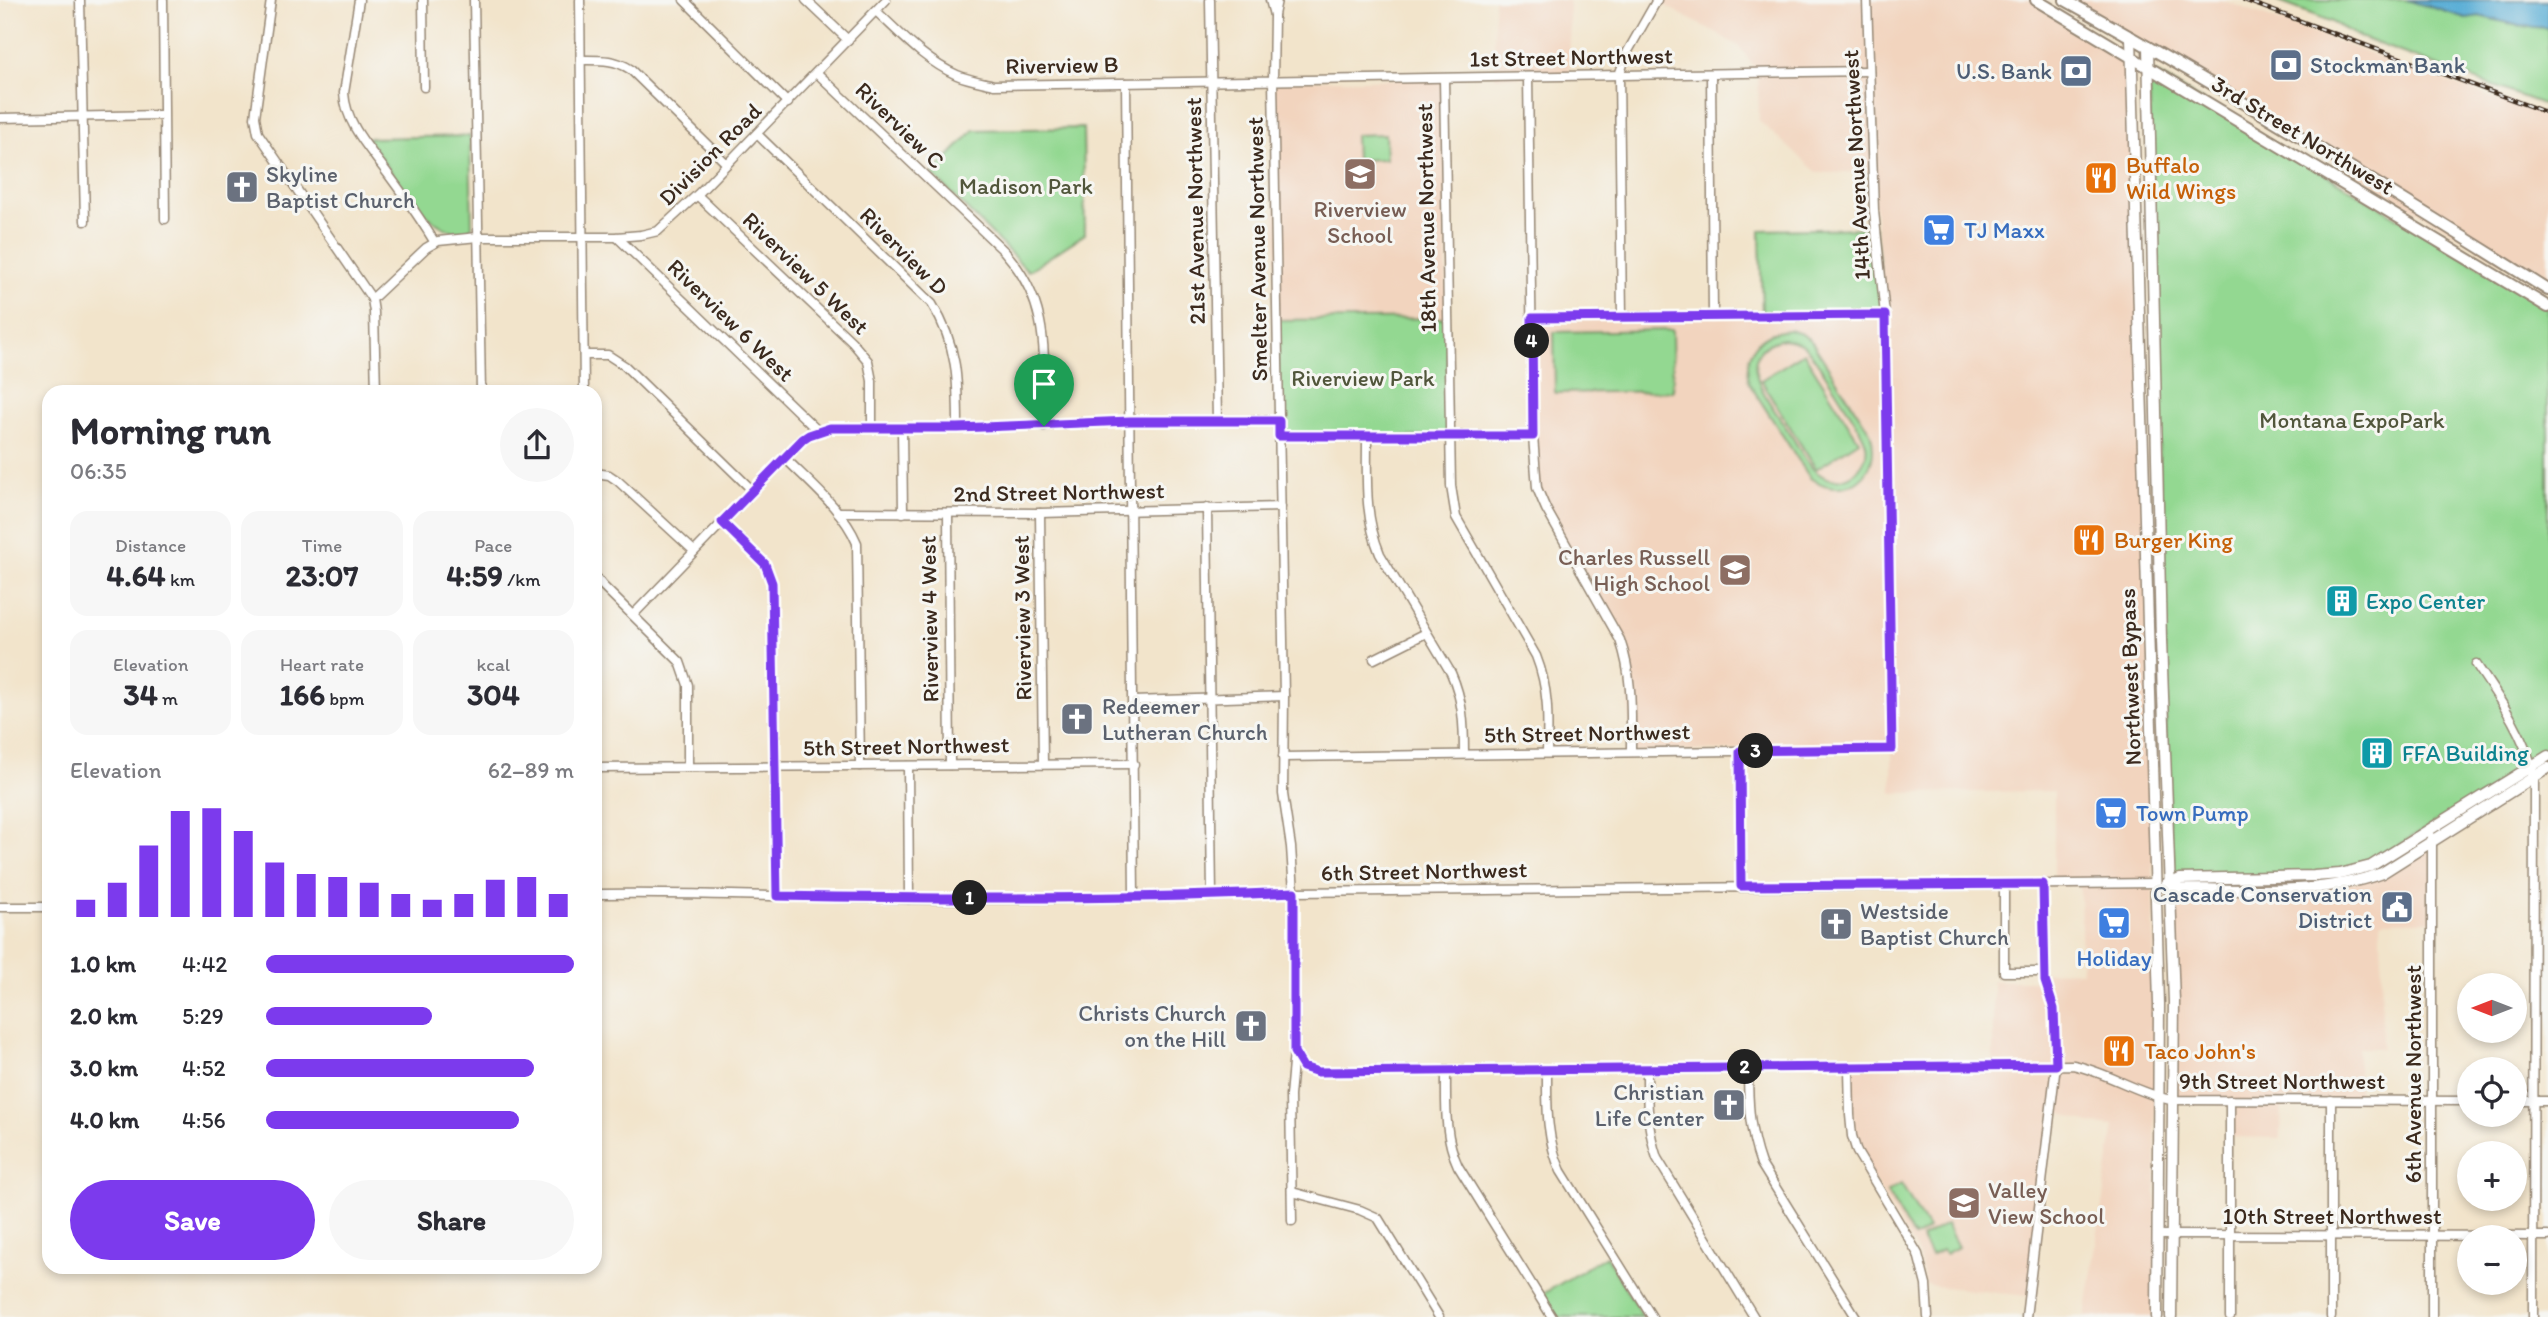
<!DOCTYPE html>
<html lang="en">
<head>
<meta charset="utf-8">
<style>
  :root { --surface:#fff; --page:#f7f7f7; --text:#2b2b33; --muted:#7c7c81; --accent:#7c3aed }
  body { margin:0; font-family:Itim,sans-serif; background:var(--page); color:var(--text); height:100vh; display:flex; flex-direction:column; font-size:26px; white-space:nowrap }
  * { box-sizing:border-box; margin:0 }
  p { font-size:23px; color:var(--muted) }
  .icon { flex:none; width:38px; height:38px; fill:none; stroke:currentColor; stroke-width:2; stroke-linecap:round; stroke-linejoin:round }
  .map { position:relative; flex:1; overflow:hidden }
  .details { position:absolute; left:42px; top:385px; width:560px; height:889px; display:flex; flex-direction:column; background:var(--surface); border-radius:21px; box-shadow:0 4px 10px #0003 }
  .details>* { flex:none }
  .needle { width:46px; rotate:270deg }
  .controls { position:absolute; left:2457px; top:973px; display:grid; gap:14px }
  .controls a { display:grid; place-items:center; width:70px; height:70px; border-radius:50%; background:var(--surface); box-shadow:0 4px 10px #0003; font-size:35px }
  .pin { position:absolute; display:grid; place-items:center; width:60px; height:60px; color:#fff; margin:-72px -30px; border-radius:50% 50% 50% 0; rotate:-45deg; box-shadow:0 0 7px #0007 }
  .pin .icon { rotate:45deg }
  .km { position:absolute; width:35px; height:35px; margin:-18px; border-radius:50%; background:#222; color:#fff; font-size:19px; line-height:35px; text-align:center }
  .round { display:grid; place-items:center; flex:none; width:74px; height:74px; border-radius:37px; background:var(--page) }
  .overview { display:flex; align-items:center; justify-content:space-between; height:119px; padding:0 28px }
  h1 { font-size:38px; font-weight:800; line-height:52px }
  .figures { display:grid; grid-template-columns:repeat(3,1fr); gap:10px; height:119px; padding:7px 28px }
  .figures div { display:grid; align-content:center; border-radius:18px; background:var(--page); text-align:center }
  .figures b { font-size:30px; font-weight:800 }
  .figures small { font-size:19px; font-weight:400 }
  .figures p { font-size:19px }
  .chart { height:196px; padding:14px 28px }
  .chart p { display:flex; justify-content:space-between }
  .chart svg { width:100%; height:126px; margin-top:7px; stroke:var(--accent); stroke-width:6 }
  .action { display:flex; gap:14px; margin-top:auto; padding:14px 28px }
  .action a { flex:1; height:80px; border-radius:42px; background:var(--accent); color:#fff; font-size:28px; font-weight:800; line-height:80px; text-align:center }
  .action a+a { background:var(--page); color:var(--text) }
  ul { padding:0 28px; list-style:none; font-size:23px }
  li { display:grid; grid-template-columns:112px 84px 1fr; align-items:center; height:52px }
  li i { height:18px; border-radius:9px; background:var(--accent) }
  .map>svg:first-child { display:block }
  .built { fill:#f2d4be }
  .green { fill:#93d891; stroke:#678158; stroke-width:2; fill-rule:evenodd }
  .water { fill:#5aaed6; stroke:#4a6c7a; stroke-width:2 }
  .lines { fill:none; stroke-linecap:round; stroke-linejoin:round }
  .minor-casing { stroke:#968774; stroke-width:11 }
  .major-casing { stroke:#968774; stroke-width:13 }
  .highway-casing { stroke:#968774; stroke-width:14 }
  .minor { stroke:#fff; stroke-width:8 }
  .major { stroke:#fff; stroke-width:10 }
  .highway { stroke:#fff; stroke-width:10 }
  .rail-casing { stroke:#3b2a1e; stroke-width:4.5 }
  .rail { stroke:#f6f6f2; stroke-width:2; stroke-dasharray:5; stroke-linecap:butt }
  .route-casing { stroke:#fff; stroke-width:14 }
  .route { stroke:#7c3aed; stroke-width:9 }
  .labels { text-anchor:middle; dominant-baseline:central; stroke-width:6; stroke-linejoin:round; paint-order:stroke }
  .street-label { font-size:23px; fill:#3b2a1e; stroke:#f6f6f2 }
  .service-label { font-size:23px; fill:#4e5e75; stroke:#f6f6f2; text-anchor:end }
  .food-label { font-size:23px; fill:#c56008; stroke:#f6f6f2; text-anchor:start }
  .worship-label { font-size:23px; fill:#5b616d; stroke:#f6f6f2; text-anchor:start }
  .park-label { font-size:23px; fill:#51563b; stroke:#f6f6f2 }
  .education-label { font-size:23px; fill:#785e54; stroke:#f6f6f2 }
  .shop-label { font-size:23px; fill:#366cbe; stroke:#f6f6f2; text-anchor:start }
  .culture-label { font-size:23px; fill:#0d838f; stroke:#f6f6f2; text-anchor:start }
</style>
</head>
<body>
<div class="map">
<svg width="2548" height="1317" viewBox="0 0 2548 1317">
  <rect width="100%" height="100%" fill="#f6f6f2"/>
  <filter id="ink" filterUnits="userSpaceOnUse"><feTurbulence type="fractalNoise" baseFrequency=".0143" numOctaves="2"/><feDisplacementMap in="SourceGraphic" scale="14" xChannelSelector="R" yChannelSelector="G"/><feConvolveMatrix kernelMatrix="1 2 1 2 8 2 1 2 1" color-interpolation-filters="sRGB"/></filter>
  <filter id="wash" filterUnits="userSpaceOnUse"><feTurbulence type="fractalNoise" baseFrequency=".00686" numOctaves="4" result="noise"/><feDisplacementMap in="SourceGraphic" scale="28" xChannelSelector="R" yChannelSelector="G"/><feGaussianBlur stdDeviation="1.57" result="paint"/><feColorMatrix in="noise" values="0 0 0 0 0 0 0 0 0 0 0 0 0 0 0 0 0 1.4 0 .05"/><feComposite in="paint" operator="in"/></filter>
  <g filter="url(#wash)">
    <rect width="100%" height="100%" fill="#f2e4cb"/>
    <g class="built">
      <path d="M1494,0H1569L1570,76L1495,77Z"/>
      <path d="M1655,0H2036L2131,57L2152,748L2157,1317H2085L2114,1126L2093,1124L2051,1110L2028,1296L1926,1285L1918,1254L1857,1152L1849,1068L1993,1065V981H2044L2045,972L2082,971L2080,884H2054V791L1892,793V749L1631,751L1628,661L1537,488L1532,318L1885,314L1872,172L1818,173L1759,121L1758,73L1739,46Z"/>
      <path d="M2067,0H2222L2548,118V290Z"/>
      <path d="M1444,79L1447,318L1277,320L1273,81Z"/>
      <path d="M2433,841V921H2381L2382,1048H2358V1100H2282L2281,1138L2230,1137V1100H2171L2170,884L2180,889L2358,882Z"/>
    </g>
    <g class="green">
      <path d="M2274,0H2407L2466,18L2479,16L2520,26L2548,28V106L2359,37L2330,21Z"/>
      <path d="M2149,69L2548,307V756L2355,871L2170,884Z"/>
      <path d="M1083,128L1085,234L1028,271L932,174L974,130Z"/>
      <path d="M1385,134L1386,159L1356,160L1355,135Z"/>
      <path d="M470,136L472,226L470,231C430,243 387,165 367,138Z"/>
      <path d="M1875,228L1885,315L1762,316L1760,230Z"/>
      <path d="M1447,318L1449,437L1279,436L1277,320Z"/>
      <path d="M1672,330L1673,391L1555,393L1554,332Z"/>
      <path d="M1789,330L1802,334L1812,342L1870,432C1884,473 1847,503 1810,478L1749,383C1743,353 1758,332 1789,330ZM1783,339C1790,340 1796,341 1803,345C1813,353 1864,432 1866,444C1869,460 1857,476 1841,479C1834,480 1826,479 1821,475C1807,467 1798,445 1789,432C1772,405 1726,352 1783,339Z"/>
      <path d="M1804,353L1859,441L1816,469L1761,380Z"/>
      <path d="M1901,1184L1928,1229L1914,1238L1887,1192Z"/>
      <path d="M1946,1224L1958,1247L1945,1254L1942,1250L1931,1256L1921,1238Z"/>
      <path d="M1606,1256L1643,1317H1557L1543,1294Z"/>
    </g>
    <path class="water" d="M2407,0H2548V28L2520,26L2479,16L2466,18Z"/>
  </g>
  <g filter="url(#ink)">
    <g class="lines">
      <defs>
        <g id="minor">
          <path d="M80,0L85,221"/>
          <path d="M163,0L165,219"/>
          <path d="M271,0L255,117L258,133L372,299L374,312L376,392"/>
          <path d="M359,0L344,93C346,125 370,149 388,174C405,197 421,219 435,243"/>
          <path d="M423,0L424,87"/>
          <path d="M474,0L481,392"/>
          <path d="M580,0L584,392"/>
          <path d="M684,0L788,103"/>
          <path d="M806,0L848,40"/>
          <path d="M1210,0L1217,421"/>
          <path d="M1270,0L1274,15"/>
          <path d="M1277,0L1274,15L1273,81L1284,696L1283,794L1291,847L1294,892V1052L1303,1067L1318,1072L2073,1065C2107,1072 2137,1093 2171,1100L2469,1101"/>
          <path d="M876,11C901,34 925,61 957,75C969,80 982,82 994,85L1869,71"/>
          <path d="M581,60C600,60 614,59 630,69L727,164"/>
          <path d="M817,73L1004,251C1053,306 1043,358 1044,426"/>
          <path d="M1711,74L1713,316"/>
          <path d="M1528,77L1533,436L1537,488L1546,509L1620,640C1633,677 1631,713 1631,751"/>
          <path d="M1444,79L1451,486L1456,517L1536,656C1549,689 1548,717 1547,752"/>
          <path d="M1126,83L1134,896"/>
          <path d="M0,118L163,115"/>
          <path d="M757,134L932,304C958,346 958,381 958,428"/>
          <path d="M697,195L852,342L868,361L872,381V428"/>
          <path d="M617,237L818,431"/>
          <path d="M372,299L426,248L438,241L478,237H617L641,235L658,231L697,195L886,0"/>
          <path d="M1622,317L1619,75L1628,51L1657,0"/>
          <path d="M1532,318L1885,315"/>
          <path d="M584,355H608L625,366L753,491"/>
          <path d="M902,428L903,513"/>
          <path d="M1279,436H1533"/>
          <path d="M1367,438C1367,478 1364,516 1380,554L1451,673C1463,700 1464,724 1464,754"/>
          <path d="M786,459C811,484 843,510 857,543L860,766"/>
          <path d="M595,473L609,475L618,481L694,551"/>
          <path d="M1207,508L1212,896"/>
          <path d="M838,512L1040,513L1281,507"/>
          <path d="M1040,513L1043,764"/>
          <path d="M948,514L950,765"/>
          <path d="M722,522L765,564L772,583L777,896"/>
          <path d="M595,576L602,585L680,662L688,685V767"/>
          <path d="M633,615L803,439L809,435L830,428H958L1130,421H1279"/>
          <path d="M1374,659L1426,633"/>
          <path d="M2476,664C2499,698 2526,736 2534,777L2533,1317"/>
          <path d="M1133,701L1284,696"/>
          <path d="M1740,751L1741,886"/>
          <path d="M1283,757L1892,749L1885,315L1874,211L1867,0"/>
          <path d="M908,766L909,899"/>
          <path d="M595,768L1134,764"/>
          <path d="M2004,885V972H2045"/>
          <path d="M595,894C699,892 803,898 908,899C1036,900 1166,898 1294,892L2156,883"/>
          <path d="M0,907H49"/>
          <path d="M1748,1067C1748,1102 1749,1131 1761,1164L1856,1317"/>
          <path d="M1849,1068L1850,1115L1852,1136L1857,1152L1918,1254L1926,1285L1928,1317"/>
          <path d="M1647,1070C1647,1100 1647,1129 1657,1158L1754,1317"/>
          <path d="M1547,1071C1547,1106 1546,1139 1561,1171L1652,1317"/>
          <path d="M1446,1072C1446,1105 1444,1136 1458,1166L1552,1317"/>
          <path d="M2230,1100V1317"/>
          <path d="M2515,1101H2548"/>
          <path d="M1292,1192L1360,1210L1378,1218L1439,1317"/>
          <path d="M1292,1221L1290,1096L1294,1052"/>
          <path d="M2157,1235L2548,1236"/>
          <path d="M2026,1317L2056,1065L2054,1009L2045,981L2043,884"/>
          <path d="M2331,1317V1100"/>
          <path d="M2432,1317V837"/>
        </g>
        <g id="major">
          <path d="M2131,37L2159,1004L2157,1317"/>
          <path d="M2148,47L2161,640L2174,1002L2171,1317"/>
          <path d="M2166,884L2180,889C2247,889 2319,896 2382,873L2548,768"/>
          <path d="M2170,884L2180,879L2314,876L2340,874L2371,866L2548,756"/>
        </g>
        <g id="highway">
          <path d="M2036,0L2548,307"/>
          <path d="M2065,0C2229,91 2389,190 2548,290"/>
        </g>
      </defs>
      <use href="#minor" class="minor-casing"/>
      <use href="#major" class="major-casing"/>
      <use href="#highway" class="highway-casing"/>
      <use href="#minor" class="minor"/>
      <use href="#major" class="major"/>
      <use href="#highway" class="highway"/>
      <defs>
        <path id="rail" d="M2244,0L2548,113"/>
      </defs>
      <use href="#rail" class="rail-casing"/>
      <use href="#rail" class="rail"/>
    </g>
  </g>
  <g class="lines" filter="url(#ink)">
    <defs>
      <path id="route" d="M1885,315L1892,749L1740,751L1741,886L2043,884L2045,981L2054,1009L2056,1065L1318,1072L1303,1067L1294,1052V892C1122,900 949,899 777,896L772,583L765,564L722,522L803,439L809,435L830,428H958L1130,421H1279V436H1533L1532,318Z"/>
    </defs>
    <use href="#route" class="route-casing"/>
    <use href="#route" class="route"/>
  </g>
  <defs>
    <symbol id="bank-square" viewBox="-11 -11 22 22"><rect x="-9" y="-9" width="18" height="18" rx="4" fill="#5c6f8a" stroke="#f6f6f2"/><path d="M-6-4H6V4H-6ZM0-2.3a2.3 2.3 0 1 0 0 4.6a2.3 2.3 0 1 0 0-4.6Z" fill="#fff"/></symbol>
    <symbol id="school-square" viewBox="-11 -11 22 22"><rect x="-9" y="-9" width="18" height="18" rx="4" fill="#8d6e63" stroke="#f6f6f2"/><path d="M0-5L7-2L0 1L-7-2ZM-4 1L0 2.5L4 1V4Q0 6-4 4Z" fill="#fff"/></symbol>
    <symbol id="restaurant-square" viewBox="-11 -11 22 22"><rect x="-9" y="-9" width="18" height="18" rx="4" fill="#e8710a" stroke="#f6f6f2"/><path d="M-5-6h1v4h1v-4h1v4h1v-4h1v5L-1.5 .5V6h-2V.5L-5-1ZM5-6V6H3V1.5H1.5Q1.5-4 5-6Z" fill="#fff"/></symbol>
    <symbol id="church-square" viewBox="-11 -11 22 22"><rect x="-9" y="-9" width="18" height="18" rx="4" fill="#6b7280" stroke="#f6f6f2"/><path d="M-1.2-6h2.4v3.5h3.3v2.4h-3.3V6h-2.4V-.1h-3.3v-2.4h3.3Z" fill="#fff"/></symbol>
    <symbol id="supermarket-square" viewBox="-11 -11 22 22"><rect x="-9" y="-9" width="18" height="18" rx="4" fill="#3f7fe0" stroke="#f6f6f2"/><path d="M-6-5.5h2.5l.6 2H6L4.5 2H-2.5L-4.4-4H-6ZM-1.5 3.2a1.3 1.3 0 1 0 .1 0ZM3 3.2a1.3 1.3 0 1 0 .1 0Z" fill="#fff"/></symbol>
    <symbol id="building-square" viewBox="-11 -11 22 22"><rect x="-9" y="-9" width="18" height="18" rx="4" fill="#0f9aa8" stroke="#f6f6f2"/><path d="M-4-6H4V6H1V3H-1V6H-4ZM-2.5-4.3h1.7v1.8h-1.7ZM.8-4.3h1.7v1.8H.8ZM-2.5-1h1.7V.8h-1.7ZM.8-1h1.7V.8H.8Z" fill="#fff"/></symbol>
    <symbol id="civic-square" viewBox="-11 -11 22 22"><rect x="-9" y="-9" width="18" height="18" rx="4" fill="#5c6f8a" stroke="#f6f6f2"/><path d="M-.6-6.5H3V-4.5H.6V-3L4-1V1h2V6H-6V1h2V-1L-.6-3ZM-1.2 2.5V6h2.4V2.5Z" fill="#fff"/></symbol>
  </defs>
  <g fill-rule="evenodd">
    <use href="#bank-square" x="2267" y="46" width="38" height="38"/>
    <use href="#bank-square" x="2057" y="52" width="38" height="38"/>
    <use href="#school-square" x="1341" y="155" width="38" height="38"/>
    <use href="#restaurant-square" x="2082" y="159" width="38" height="38"/>
    <use href="#church-square" x="223" y="168" width="38" height="38"/>
    <use href="#supermarket-square" x="1920" y="211" width="38" height="38"/>
    <use href="#restaurant-square" x="2070" y="521" width="38" height="38"/>
    <use href="#school-square" x="1716" y="551" width="38" height="38"/>
    <use href="#building-square" x="2323" y="582" width="38" height="38"/>
    <use href="#church-square" x="1058" y="700" width="38" height="38"/>
    <use href="#building-square" x="2358" y="734" width="38" height="38"/>
    <use href="#supermarket-square" x="2092" y="794" width="38" height="38"/>
    <use href="#civic-square" x="2378" y="888" width="38" height="38"/>
    <use href="#supermarket-square" x="2095" y="904" width="38" height="38"/>
    <use href="#church-square" x="1817" y="905" width="38" height="38"/>
    <use href="#church-square" x="1232" y="1007" width="38" height="38"/>
    <use href="#restaurant-square" x="2100" y="1032" width="38" height="38"/>
    <use href="#church-square" x="1710" y="1086" width="38" height="38"/>
    <use href="#school-square" x="1945" y="1184" width="38" height="38"/>
  </g>
  <g class="labels">
    <g class="street-label">
      <text transform="translate(1571 57) rotate(-1)">1st Street Northwest</text>
      <text transform="translate(1062 65) rotate(-1)">Riverview B</text>
      <text transform="translate(900 125) rotate(44)">Riverview C</text>
      <text transform="translate(2303 135) rotate(31)">3rd Street Northwest</text>
      <text transform="translate(710 154) rotate(-45)">Division Road</text>
      <text transform="translate(1856 165) rotate(-93)">14th Avenue Northwest</text>
      <text transform="translate(1195 211) rotate(-91)">21st Avenue Northwest</text>
      <text transform="translate(1426 218) rotate(-91)">18th Avenue Northwest</text>
      <text transform="translate(1257 249) rotate(-91)">Smelter Avenue Northwest</text>
      <text transform="translate(904 251) rotate(45)">Riverview D</text>
      <text transform="translate(806 273) rotate(44)">Riverview 5 West</text>
      <text transform="translate(731 320) rotate(44)">Riverview 6 West</text>
      <text transform="translate(1059 492) rotate(-1)">2nd Street Northwest</text>
      <text transform="translate(1022 618) rotate(-91)">Riverview 3 West</text>
      <text transform="translate(929 619) rotate(-91)">Riverview 4 West</text>
      <text transform="translate(2130 677) rotate(-92)">Northwest Bypass</text>
      <text transform="translate(1587 733) rotate(-1)">5th Street Northwest</text>
      <text transform="translate(906 746) rotate(-1)">5th Street Northwest</text>
      <text transform="translate(1424 871) rotate(-1)">6th Street Northwest</text>
      <text transform="translate(2413 1074) rotate(-90)">6th Avenue Northwest</text>
      <text x="2282" y="1081">9th Street Northwest</text>
      <text x="2332" y="1216">10th Street Northwest</text>
    </g>
    <g class="service-label">
      <text x="2310" y="65" text-anchor="start">Stockman Bank</text>
      <text x="2052" y="71">U.S. Bank</text>
      <text x="2372" y="894">Cascade Conservation<tspan x="2372" dy="26">District</tspan></text>
    </g>
    <g class="food-label">
      <text x="2126" y="165">Buffalo<tspan x="2126" dy="26">Wild Wings</tspan></text>
      <text x="2114" y="540">Burger King</text>
      <text x="2144" y="1051">Taco John's</text>
    </g>
    <g class="worship-label">
      <text x="266" y="174">Skyline<tspan x="266" dy="26">Baptist Church</tspan></text>
      <text x="1102" y="706">Redeemer<tspan x="1102" dy="26">Lutheran Church</tspan></text>
      <text x="1860" y="911">Westside<tspan x="1860" dy="26">Baptist Church</tspan></text>
      <text x="1226" y="1013" text-anchor="end">Christs Church<tspan x="1226" dy="26">on the Hill</tspan></text>
      <text x="1704" y="1092" text-anchor="end">Christian<tspan x="1704" dy="26">Life Center</tspan></text>
    </g>
    <g class="park-label">
      <text x="1026" y="186">Madison Park</text>
      <text x="1363" y="378">Riverview Park</text>
      <text x="2352" y="420">Montana ExpoPark</text>
    </g>
    <g class="education-label">
      <text x="1360" y="209">Riverview<tspan x="1360" dy="26">School</tspan></text>
      <text x="1710" y="557" text-anchor="end">Charles Russell<tspan x="1710" dy="26">High School</tspan></text>
      <text x="1988" y="1190" text-anchor="start">Valley<tspan x="1988" dy="26">View School</tspan></text>
    </g>
    <g class="shop-label">
      <text x="1964" y="230">TJ Maxx</text>
      <text x="2136" y="813">Town Pump</text>
      <text x="2114" y="958" text-anchor="middle">Holiday</text>
    </g>
    <g class="culture-label">
      <text x="2366" y="601">Expo Center</text>
      <text x="2402" y="753">FFA Building</text>
    </g>
  </g>
</svg>
<div class="controls">
<a><svg class="needle" viewBox="-14 -14 28 28"><path d="M0-13l5 13h-10z" fill="#e53935"/><path d="M0 13l5-13h-10z" fill="#7c7c81"/></svg></a>
<a><svg class="icon" aria-label="locate" viewBox="0 0 24 24"><circle cx="12" cy="12" r="6"/><path d="M12 2v4M12 18v4M2 12h4M18 12h4"/></svg></a>
<a>+</a>
<a>−</a>
</div>
<div class="pin" style="left:1044px;top:426px;background:#1e9e55"><svg class="icon" aria-label="arrive" viewBox="0 0 24 24"><path d="M6 21V4h12l-3 4 3 4H6"/></svg></div>
<b class="km" style="left:970px;top:898px">1</b>
<b class="km" style="left:1745px;top:1067px">2</b>
<b class="km" style="left:1756px;top:751px">3</b>
<b class="km" style="left:1532px;top:341px">4</b>
<section class="details">
<div class="overview"><div><h1>Morning run</h1><p>06:35</p></div><a class="round"><svg class="icon" aria-label="share" viewBox="0 0 24 24"><path d="M12 15V3M7 8l5-5 5 5M5 13v7h14v-7"/></svg></a></div>
<div class="figures">
<div><p>Distance</p><b>4.64<small> km</small></b></div>
<div><p>Time</p><b>23:07</b></div>
<div><p>Pace</p><b>4:59<small> /km</small></b></div>
</div>
<div class="figures">
<div><p>Elevation</p><b>34<small> m</small></b></div>
<div><p>Heart rate</p><b>166<small> bpm</small></b></div>
<div><p>kcal</p><b>304</b></div>
</div>
<div class="chart"><p><span>Elevation</span>62–89 m</p>
<svg viewBox="0 0 160 44" preserveAspectRatio="none"><path d="M5 44V38M15 44V32M25 44V19M35 44V7M45 44V6M55 44V14M65 44V25M75 44V29M85 44V30M95 44V32M105 44V36M115 44V38M125 44V36M135 44V31M145 44V30M155 44V36"/></svg>
</div>
<ul>
<li><b>1.0 km</b>4:42<i style="width:100%"></i></li>
<li><b>2.0 km</b>5:29<i style="width:54%"></i></li>
<li><b>3.0 km</b>4:52<i style="width:87%"></i></li>
<li><b>4.0 km</b>4:56<i style="width:82%"></i></li>
</ul>
<div class="action"><a>Save</a><a>Share</a></div>
</section>
</div>
</body>
</html>
